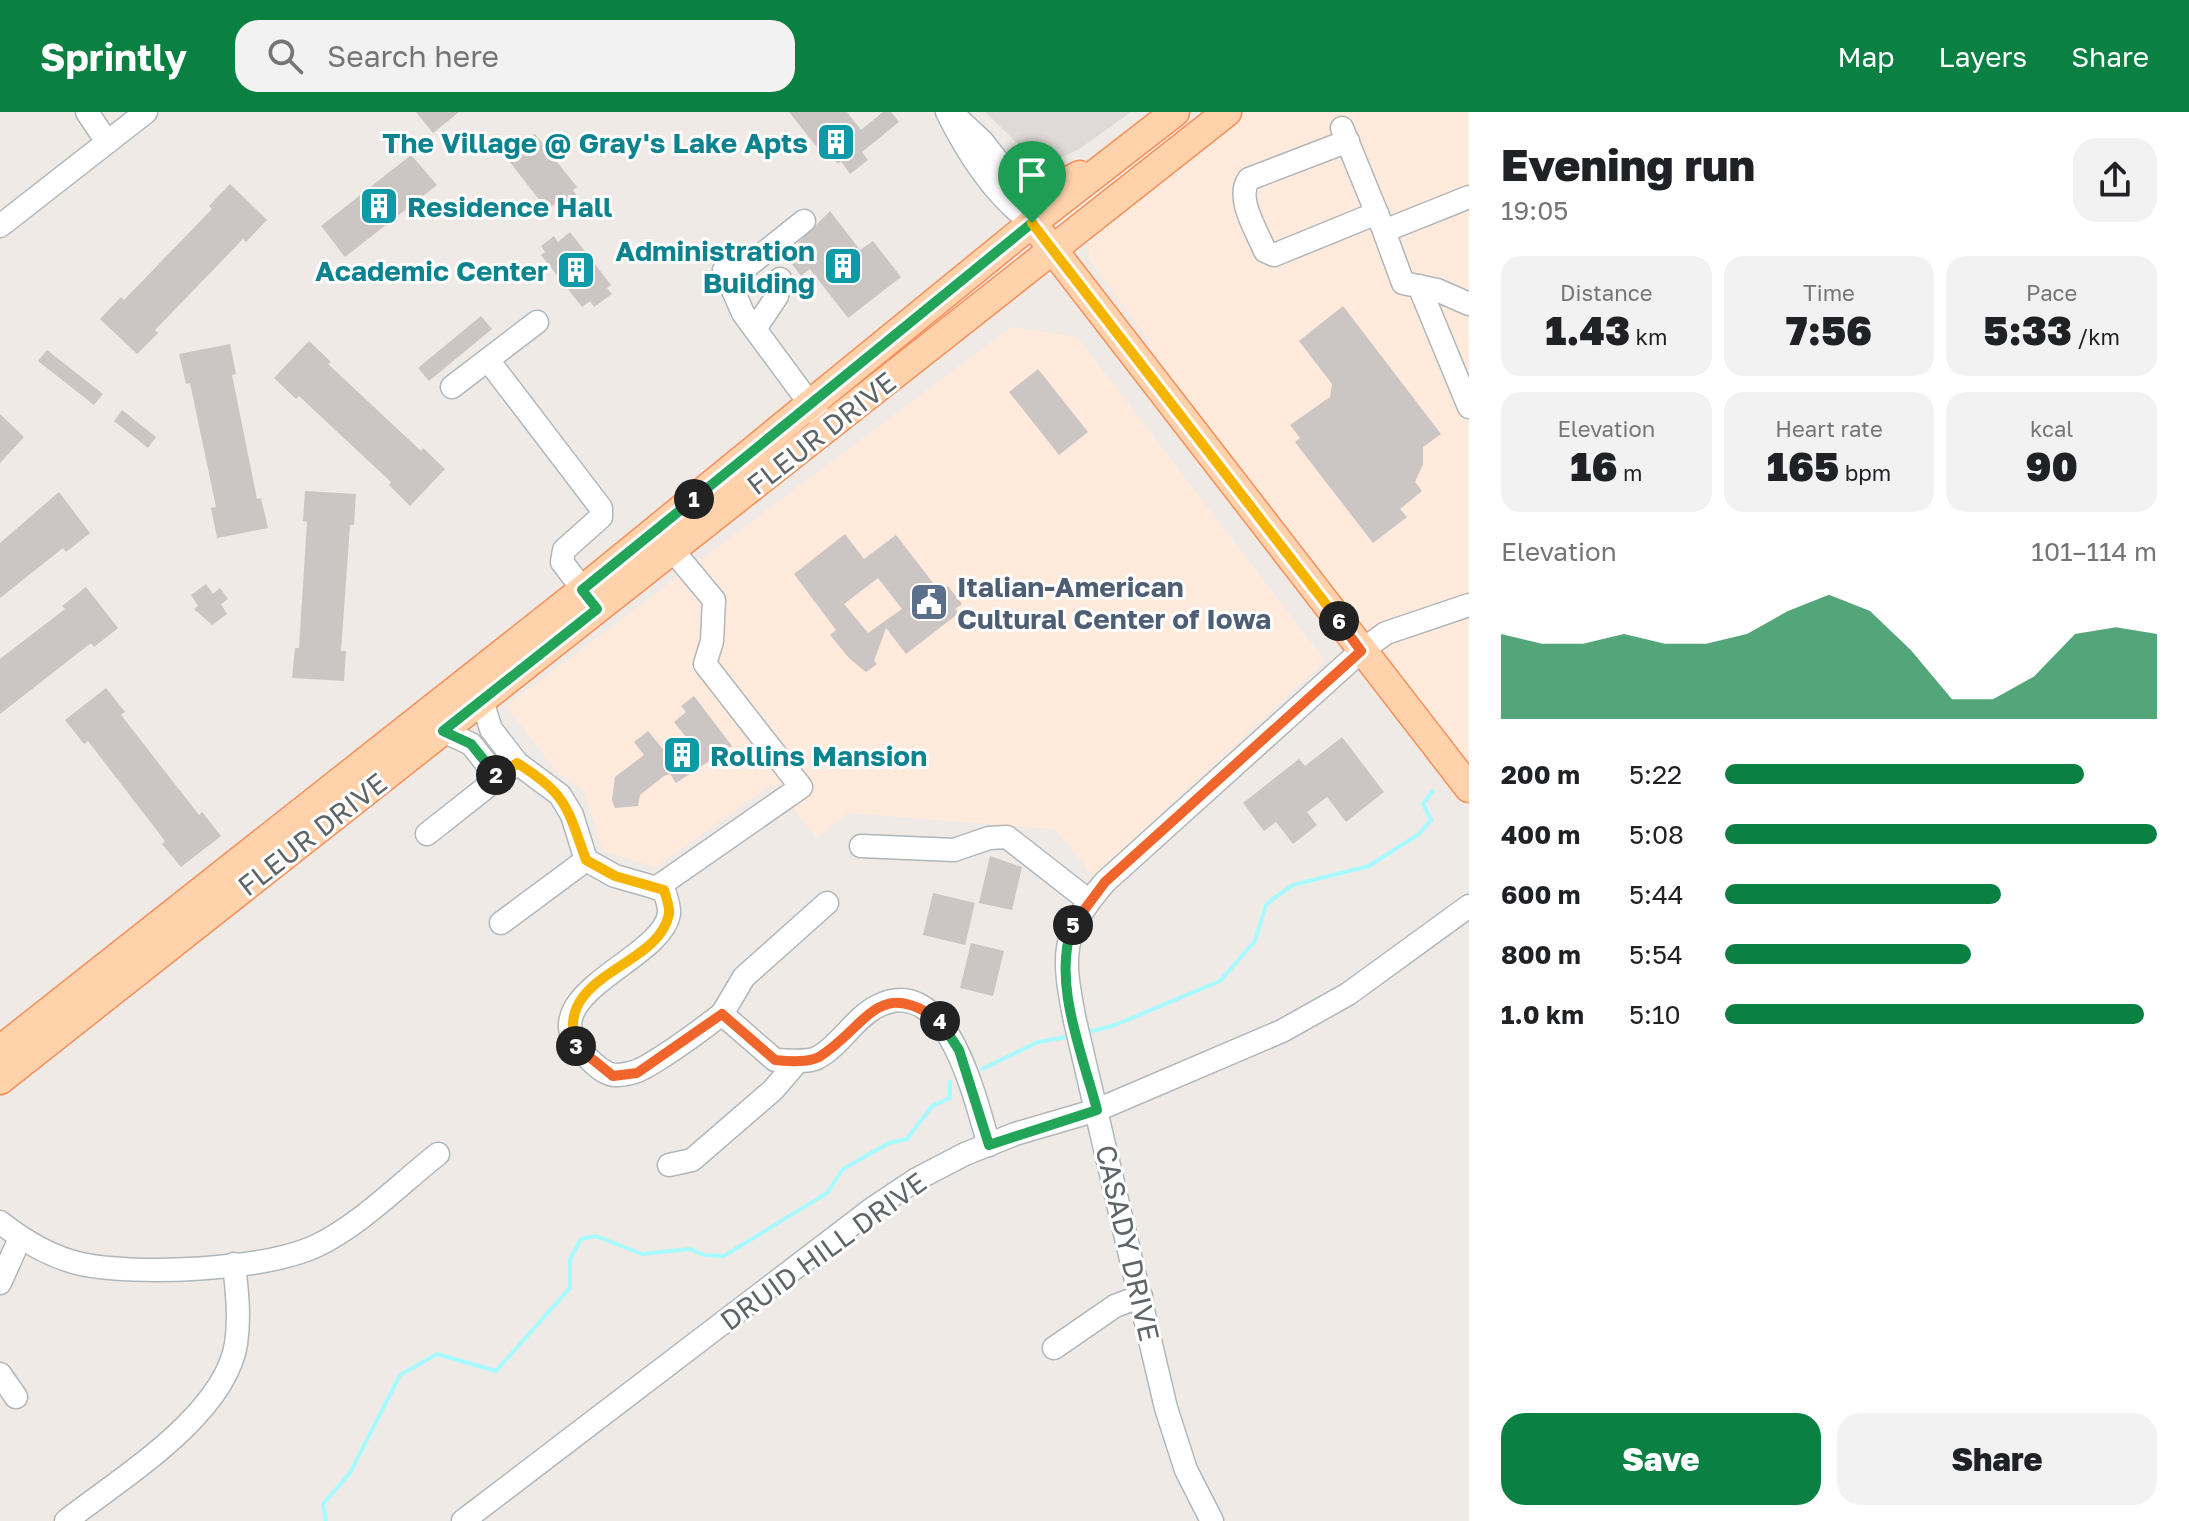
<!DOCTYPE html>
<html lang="en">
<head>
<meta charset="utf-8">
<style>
  :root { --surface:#fff; --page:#f2f2f2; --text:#202124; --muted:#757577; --accent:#0b8043 }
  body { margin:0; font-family:"Golos Text",sans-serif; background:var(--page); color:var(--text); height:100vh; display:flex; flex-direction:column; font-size:30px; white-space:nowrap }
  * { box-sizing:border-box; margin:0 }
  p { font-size:26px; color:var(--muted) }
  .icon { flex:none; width:44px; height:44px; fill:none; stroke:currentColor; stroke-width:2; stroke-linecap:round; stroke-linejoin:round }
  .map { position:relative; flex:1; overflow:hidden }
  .drawer { display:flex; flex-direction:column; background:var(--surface); width:720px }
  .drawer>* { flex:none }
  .pin { position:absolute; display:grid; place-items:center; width:68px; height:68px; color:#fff; margin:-82px -34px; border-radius:50% 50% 50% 0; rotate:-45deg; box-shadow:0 0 8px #0007 }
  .pin .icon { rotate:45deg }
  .km { position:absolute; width:40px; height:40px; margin:-20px; border-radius:50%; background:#222; color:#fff; font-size:22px; line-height:40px; text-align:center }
  .round { display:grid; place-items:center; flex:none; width:84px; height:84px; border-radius:24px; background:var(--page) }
  .headline { display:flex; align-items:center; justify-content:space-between; height:136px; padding:0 32px }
  h1 { font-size:44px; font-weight:800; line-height:60px }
  .metrics { display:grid; grid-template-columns:repeat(3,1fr); gap:12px; height:136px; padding:8px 32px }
  .metrics div { display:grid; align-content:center; border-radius:20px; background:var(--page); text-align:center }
  .metrics b { font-size:40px; font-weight:800 }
  .metrics small { font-size:22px; font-weight:400 }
  .metrics p { font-size:22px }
  .chart { height:224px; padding:16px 32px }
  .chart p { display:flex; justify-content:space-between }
  .chart svg { width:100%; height:144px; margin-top:8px; fill:var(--accent); opacity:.7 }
  .button { display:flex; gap:16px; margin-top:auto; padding:16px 32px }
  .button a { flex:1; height:92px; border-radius:24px; background:var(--accent); color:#fff; font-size:32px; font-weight:800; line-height:92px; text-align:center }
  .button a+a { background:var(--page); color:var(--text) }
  ul { padding:0 32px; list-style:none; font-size:26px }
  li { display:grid; grid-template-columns:128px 96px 1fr; align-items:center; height:60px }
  li i { height:20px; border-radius:10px; background:var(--accent) }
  header { display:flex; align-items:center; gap:48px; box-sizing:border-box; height:112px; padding:0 40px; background:var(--accent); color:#fff }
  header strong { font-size:38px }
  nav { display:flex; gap:44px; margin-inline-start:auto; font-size:28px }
  .search { width:560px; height:72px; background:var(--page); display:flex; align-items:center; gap:20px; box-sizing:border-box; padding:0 28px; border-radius:24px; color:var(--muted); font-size:30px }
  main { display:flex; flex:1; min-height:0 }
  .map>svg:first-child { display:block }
  .commercial { fill:#ffeadc }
  .industrial { fill:#dfdad8 }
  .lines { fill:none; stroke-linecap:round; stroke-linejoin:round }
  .stream { stroke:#a7faff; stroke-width:4 }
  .building { fill:#cbc5c3; fill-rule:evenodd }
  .minor-casing { stroke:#b1b7b9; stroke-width:25 }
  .major-casing { stroke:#f58f59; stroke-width:31 }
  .minor { stroke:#fff; stroke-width:22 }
  .major { stroke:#ffd2ac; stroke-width:28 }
  .split-1-casing { stroke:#fff; stroke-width:16 }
  .split-2-casing { stroke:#fff; stroke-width:16 }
  .split-3-casing { stroke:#fff; stroke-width:16 }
  .split-4-casing { stroke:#fff; stroke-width:16 }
  .split-5-casing { stroke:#fff; stroke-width:16 }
  .split-6-casing { stroke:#fff; stroke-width:16 }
  .split-7-casing { stroke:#fff; stroke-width:16 }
  .split-1 { stroke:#22a559; stroke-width:10 }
  .split-2 { stroke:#22a559; stroke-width:10 }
  .split-3 { stroke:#f5b400; stroke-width:10 }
  .split-4 { stroke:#f0652b; stroke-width:10 }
  .split-5 { stroke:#22a559; stroke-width:10 }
  .split-6 { stroke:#f0652b; stroke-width:10 }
  .split-7 { stroke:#f5b400; stroke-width:10 }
  .labels { text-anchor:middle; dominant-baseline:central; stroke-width:6; stroke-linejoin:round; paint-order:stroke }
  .culture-label { font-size:28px; font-weight:bold; fill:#0d838f; stroke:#fff; text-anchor:end }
  .street-label { font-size:28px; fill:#5d6567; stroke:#fff }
  .service-label { font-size:28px; font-weight:bold; fill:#4e5e75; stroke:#fff; text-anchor:start }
</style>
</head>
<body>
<header>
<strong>Sprintly</strong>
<div class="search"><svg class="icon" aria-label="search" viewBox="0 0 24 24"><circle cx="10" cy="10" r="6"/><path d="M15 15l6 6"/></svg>Search here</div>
<nav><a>Map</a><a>Layers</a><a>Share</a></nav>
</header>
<main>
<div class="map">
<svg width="1469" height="1409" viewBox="0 0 1469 1409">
  <rect width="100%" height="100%" fill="#f0eae6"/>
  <g class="commercial">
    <path d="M1227,0H1469V676L1178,281L1142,219L1089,147V124Z"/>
    <path d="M1011,215L1077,225L1325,549L1093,764L1055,717L848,701L817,726L773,671L656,755L603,739L584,678L558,661L506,594Z"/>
  </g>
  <path class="industrial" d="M985,0H1131L1078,38L1048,51L1020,34Z"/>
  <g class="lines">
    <g class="stream">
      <path d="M1085,921L1115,913L1220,869L1255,829L1266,793L1273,787L1293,773L1369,754L1419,722L1431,708L1423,692L1433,679"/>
      <path d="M982,957L1038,930L1073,924"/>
      <path d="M326,1409L323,1392L350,1361L400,1263L437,1242L496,1259L570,1176V1147L581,1127L596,1124L642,1142L690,1137L704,1143L724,1144L827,1081L843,1057L889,1031L907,1027L932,994L950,986V970"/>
    </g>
  </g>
  <g class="building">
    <path d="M416,0H459L433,21Z"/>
    <path d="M789,0H847L861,18L883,0H891L899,10L862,40L868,48L850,62L841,49L838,52L833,45L828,49Z"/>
    <path d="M535,22L577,75L573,78L577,84L561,97L556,91L547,98L506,45L516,37L514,34Z"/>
    <path d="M411,43L437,73L345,145L321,114Z"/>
    <path d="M230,72L267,108L246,130L243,127L155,218L158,221L137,242L100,207L121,185L124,188L212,97L209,94Z"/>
    <path d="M830,99L860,138L873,129L901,165L848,206L810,157L801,164L791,151L800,145L793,136Z"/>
    <path d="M570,120L611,173L607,176L612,182L594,195L590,189L582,195L541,143L545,140L541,134L554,124L558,130Z"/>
    <path d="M1343,194L1441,322L1423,335V352L1415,370L1422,379L1400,397L1407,405L1373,431L1295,330L1300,326L1290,313L1330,285L1332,272L1299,229Z"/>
    <path d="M481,204L492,217L429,269L418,256Z"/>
    <path d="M309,229L331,250L328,252L421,339L423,336L445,357L410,394L389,373L391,370L299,284L296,287L274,266Z"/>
    <path d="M230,232L236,262L232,263L257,387L261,386L268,416L217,426L211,396L216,395L190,271L186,272L179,242Z"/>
    <path d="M47,238L103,282L94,293L38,249Z"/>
    <path d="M1038,257L1088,320L1059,343L1009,280Z"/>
    <path d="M122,298L156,325L148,336L114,309Z"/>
    <path d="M0,302L24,325L0,351Z"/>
    <path d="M305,379L356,382L354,413H350L341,539H346L344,569L292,566L295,536H299L307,410L303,409Z"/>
    <path d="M59,380L90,421L66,440L63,436L0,486V431Z"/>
    <path d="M845,422L864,447L896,423L937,476L942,479L948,474L962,492L955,497L959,501L906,542L886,516L874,549L877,552L866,560L849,546L830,523L836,518L794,462ZM878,466L902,497L868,521L844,492Z"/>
    <path d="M206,472L213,482L220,476L228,487L221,492L227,502L212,513L194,497L198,494L191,483Z"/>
    <path d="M86,475L118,516L94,535L91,531L0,602V547L65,497L62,494Z"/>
    <path d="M106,576L125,600L121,603L199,703L202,700L221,724L181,755L162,732L165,729L88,629L84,632L65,608Z"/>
    <path d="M694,584L732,634L676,671L670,662L664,664L640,683L638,694L615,696L612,688L615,665L644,643L634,630L648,619L666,641L686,625L674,610L686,600L681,594Z"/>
    <path d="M1342,625L1384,680L1346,710L1327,685L1307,700L1317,713L1293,732L1276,710L1264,719L1243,691L1299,647L1305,654Z"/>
    <path d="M990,744L1022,755L1012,798L979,791Z"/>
    <path d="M933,781L975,791L965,833L923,823Z"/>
    <path d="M971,831L1004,839L993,884L960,876Z"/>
  </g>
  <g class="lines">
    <defs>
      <g id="minor">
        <path d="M87,0L107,30"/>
        <path d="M947,0C968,42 994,83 1032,111"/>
        <path d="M955,4L982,29L1022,80"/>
        <path d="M1342,16L1382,114"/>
        <path d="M1348,29L1249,67C1235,86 1257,119 1265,139L1274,143L1377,101"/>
        <path d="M1469,85L1384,119L1403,171L1437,178L1469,192"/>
        <path d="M0,114L146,0"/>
        <path d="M724,158L743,201L819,304"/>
        <path d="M730,168L804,109"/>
        <path d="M1419,174L1469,295"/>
        <path d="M755,217L777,184L780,167"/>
        <path d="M488,248L601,396V405L564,438L562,450L592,490"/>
        <path d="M452,275L537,210"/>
        <path d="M482,589L491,617L517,651L560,683L572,703L586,748L615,764L664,778C666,785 670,795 669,802C661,850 523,884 587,945C595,953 606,964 618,963C634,962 643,957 657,948C680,934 701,918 722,902L775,948C787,948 806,951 817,946C840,934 855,905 878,894C948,859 976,991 989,1033"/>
        <path d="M443,619L471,632L498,666"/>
        <path d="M427,722L517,651"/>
        <path d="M861,734L954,738L989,726L1007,725L1089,789"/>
        <path d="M656,776L801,675L705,552L712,529L714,488L664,428"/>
        <path d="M501,811L586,748"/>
        <path d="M722,902L744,865L827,791"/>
        <path d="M669,1053L692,1048L773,978L798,949"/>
        <path d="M0,1110C24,1129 51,1145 81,1152C137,1164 264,1158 316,1134C360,1113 400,1072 438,1042"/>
        <path d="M0,1171L20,1126"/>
        <path d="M1054,1236L1115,1194L1141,1184"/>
        <path d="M0,1262L16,1285"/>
        <path d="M66,1409C121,1366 224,1304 236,1232C240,1205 237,1179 234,1152"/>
        <path d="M463,1409L872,1097L917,1067L965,1042L1015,1022L1097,998L1282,919L1348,882L1469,794"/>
        <path d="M1212,1409L1186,1358L1166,1296L1075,909C1062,843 1060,822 1105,770L1361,539L1386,521L1469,493"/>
      </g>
      <g id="major">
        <path d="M1012,67C1039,79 1054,77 1080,63"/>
        <path d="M1040,121L1469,676"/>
        <path d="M0,938L575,484L1032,111L1175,0"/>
        <path d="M0,968L1227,0"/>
      </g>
    </defs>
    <use href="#minor" class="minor-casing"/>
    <use href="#major" class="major-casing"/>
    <use href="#minor" class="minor"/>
    <use href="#major" class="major"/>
  </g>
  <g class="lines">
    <defs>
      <path id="split-1" d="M694,387L1032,111"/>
      <path id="split-2" d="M496,663L471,632L443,619L597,497L582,478L694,387"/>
      <path id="split-3" d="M496,663L498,666L517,651C567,682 567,695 586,748L615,764L664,778C666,785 670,795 669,802C659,856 553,861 576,934"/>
      <path id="split-4" d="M576,934L613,964L637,961L722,902L775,948C788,949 807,951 819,945C867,915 877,863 940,909"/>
      <path id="split-5" d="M940,909L959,938L989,1033L1097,998C1083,943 1051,869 1073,813"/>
      <path id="split-6" d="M1073,813L1105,770L1361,539L1339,509"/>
      <path id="split-7" d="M1032,111L1339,509"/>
    </defs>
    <use href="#split-1" class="split-1-casing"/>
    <use href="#split-2" class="split-2-casing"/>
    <use href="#split-3" class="split-3-casing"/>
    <use href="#split-4" class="split-4-casing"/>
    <use href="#split-5" class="split-5-casing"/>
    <use href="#split-6" class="split-6-casing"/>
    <use href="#split-7" class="split-7-casing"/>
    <use href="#split-1" class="split-1"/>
    <use href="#split-2" class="split-2"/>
    <use href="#split-3" class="split-3"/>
    <use href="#split-4" class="split-4"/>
    <use href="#split-5" class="split-5"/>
    <use href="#split-6" class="split-6"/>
    <use href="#split-7" class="split-7"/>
  </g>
  <defs>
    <symbol id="building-square" viewBox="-11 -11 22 22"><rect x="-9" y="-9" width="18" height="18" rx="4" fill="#0f9aa8" stroke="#fff"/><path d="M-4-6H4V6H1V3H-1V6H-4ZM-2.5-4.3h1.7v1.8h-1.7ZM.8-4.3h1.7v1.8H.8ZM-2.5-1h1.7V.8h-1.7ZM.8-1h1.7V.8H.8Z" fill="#fff"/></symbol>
    <symbol id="civic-square" viewBox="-11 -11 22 22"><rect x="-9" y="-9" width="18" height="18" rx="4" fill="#5c6f8a" stroke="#fff"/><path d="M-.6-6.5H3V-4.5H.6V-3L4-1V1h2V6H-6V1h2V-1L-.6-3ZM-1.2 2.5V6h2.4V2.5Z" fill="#fff"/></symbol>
  </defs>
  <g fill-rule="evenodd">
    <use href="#building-square" x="814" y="8" width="44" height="44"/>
    <use href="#building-square" x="357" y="72" width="44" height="44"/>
    <use href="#building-square" x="821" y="132" width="44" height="44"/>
    <use href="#building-square" x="554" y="136" width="44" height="44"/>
    <use href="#civic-square" x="907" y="468" width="44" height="44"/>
    <use href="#building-square" x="660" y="621" width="44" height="44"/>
  </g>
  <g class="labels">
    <g class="culture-label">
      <text x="808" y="30">The Village @ Gray's Lake Apts</text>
      <text x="407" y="94" text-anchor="start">Residence Hall</text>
      <text x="815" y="138">Administration<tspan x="815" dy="32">Building</tspan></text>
      <text x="548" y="158">Academic Center</text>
      <text x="710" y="643" text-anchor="start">Rollins Mansion</text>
    </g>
    <g class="street-label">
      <text transform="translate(821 321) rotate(-38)">FLEUR DRIVE</text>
      <text transform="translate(312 722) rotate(-38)">FLEUR DRIVE</text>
      <text transform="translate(1128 1131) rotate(77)">CASADY DRIVE</text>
      <text transform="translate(823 1139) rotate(-36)">DRUID HILL DRIVE</text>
    </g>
    <g class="service-label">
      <text x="957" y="474">Italian-American<tspan x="957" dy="32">Cultural Center of Iowa</tspan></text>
    </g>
  </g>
</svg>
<div class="pin" style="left:1032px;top:111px;background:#1e9e55"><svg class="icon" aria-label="arrive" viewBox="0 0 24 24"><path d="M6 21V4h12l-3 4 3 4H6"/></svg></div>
<b class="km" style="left:694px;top:387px">1</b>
<b class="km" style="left:496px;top:663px">2</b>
<b class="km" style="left:576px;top:934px">3</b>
<b class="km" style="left:940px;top:909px">4</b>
<b class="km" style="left:1073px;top:813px">5</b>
<b class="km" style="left:1339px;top:509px">6</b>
</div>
<section class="drawer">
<div class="headline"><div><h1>Evening run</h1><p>19:05</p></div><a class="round"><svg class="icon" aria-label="share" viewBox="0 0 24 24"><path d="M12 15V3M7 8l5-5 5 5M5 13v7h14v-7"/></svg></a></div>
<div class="metrics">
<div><p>Distance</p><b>1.43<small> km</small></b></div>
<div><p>Time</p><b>7:56</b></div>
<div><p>Pace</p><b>5:33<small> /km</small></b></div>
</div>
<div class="metrics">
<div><p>Elevation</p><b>16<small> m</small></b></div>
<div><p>Heart rate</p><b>165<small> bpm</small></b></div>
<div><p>kcal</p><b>90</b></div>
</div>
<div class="chart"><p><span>Elevation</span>101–114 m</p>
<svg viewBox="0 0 160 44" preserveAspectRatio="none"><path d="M0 44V18L10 21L20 21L30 18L40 21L50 21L60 18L70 11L80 6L90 11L100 23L110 38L120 38L130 31L140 18L150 16L160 18V44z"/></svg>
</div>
<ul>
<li><b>200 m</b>5:22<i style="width:83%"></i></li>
<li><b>400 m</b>5:08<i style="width:100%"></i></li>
<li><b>600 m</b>5:44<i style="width:64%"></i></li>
<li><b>800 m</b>5:54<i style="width:57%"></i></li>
<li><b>1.0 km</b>5:10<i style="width:97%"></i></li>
</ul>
<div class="button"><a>Save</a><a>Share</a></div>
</section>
</main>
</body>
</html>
